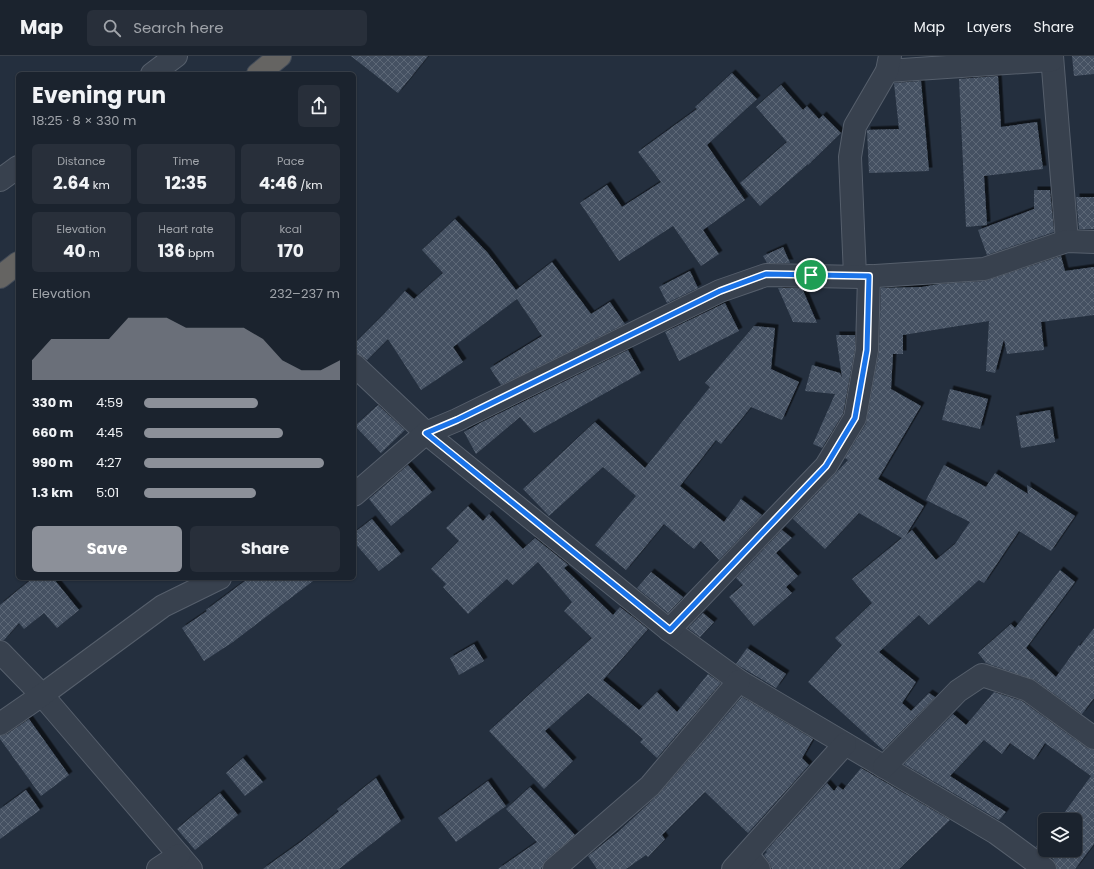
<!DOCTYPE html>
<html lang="en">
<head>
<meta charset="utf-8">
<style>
  :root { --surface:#1b232e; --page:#282f3a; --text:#f1f3f6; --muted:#a0a4aa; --line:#39404a; --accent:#8c9099 }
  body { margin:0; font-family:Poppins,sans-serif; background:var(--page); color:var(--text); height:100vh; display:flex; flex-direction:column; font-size:15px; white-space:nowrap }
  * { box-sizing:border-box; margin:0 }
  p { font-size:13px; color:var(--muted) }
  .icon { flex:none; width:22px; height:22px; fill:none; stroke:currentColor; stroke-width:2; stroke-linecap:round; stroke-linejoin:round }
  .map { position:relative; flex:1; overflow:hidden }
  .side { position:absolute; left:16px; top:16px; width:340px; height:508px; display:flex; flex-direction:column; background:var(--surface); border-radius:6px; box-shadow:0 1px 3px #0004,0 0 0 1px var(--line) }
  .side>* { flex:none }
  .buttons { position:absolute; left:1038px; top:757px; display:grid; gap:8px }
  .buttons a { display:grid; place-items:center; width:44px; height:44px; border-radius:6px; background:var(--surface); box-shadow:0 1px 3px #0004,0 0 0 1px var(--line); font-size:20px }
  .pin { position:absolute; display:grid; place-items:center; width:34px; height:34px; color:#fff; margin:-17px; border:2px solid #fff; border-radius:50%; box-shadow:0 1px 4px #0007 }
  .round { display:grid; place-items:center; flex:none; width:42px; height:42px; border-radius:6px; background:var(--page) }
  .headline { display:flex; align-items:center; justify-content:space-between; height:68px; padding:0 16px }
  h1 { font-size:22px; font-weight:700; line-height:30px }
  .figures { display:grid; grid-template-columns:repeat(3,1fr); gap:6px; height:68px; padding:4px 16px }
  .figures div { display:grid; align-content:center; border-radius:6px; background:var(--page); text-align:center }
  .figures b { font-size:17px; font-weight:700 }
  .figures small { font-size:11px; font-weight:400 }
  .figures p { font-size:11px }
  .chart { height:112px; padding:8px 16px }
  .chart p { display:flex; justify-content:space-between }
  .chart svg { width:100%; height:72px; margin-top:4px; fill:var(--accent); opacity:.7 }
  .cta { display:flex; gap:8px; margin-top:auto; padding:8px 16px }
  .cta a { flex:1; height:46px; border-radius:6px; background:var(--accent); color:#fff; font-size:16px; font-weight:700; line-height:46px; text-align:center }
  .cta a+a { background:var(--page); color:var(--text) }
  ul { padding:0 16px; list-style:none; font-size:13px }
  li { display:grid; grid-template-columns:64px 48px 1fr; align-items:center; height:30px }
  li i { height:10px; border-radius:5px; background:var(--accent) }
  header { display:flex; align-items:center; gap:24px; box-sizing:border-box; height:56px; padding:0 20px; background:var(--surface); border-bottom:1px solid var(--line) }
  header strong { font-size:19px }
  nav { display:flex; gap:22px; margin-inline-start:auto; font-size:14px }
  .search { width:280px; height:36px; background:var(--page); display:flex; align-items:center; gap:10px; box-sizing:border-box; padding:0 14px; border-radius:6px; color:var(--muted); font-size:15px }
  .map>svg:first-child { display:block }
  .building { fill:url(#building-cross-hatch); filter:url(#shadow) }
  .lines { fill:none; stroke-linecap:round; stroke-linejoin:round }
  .minor-casing { stroke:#565f6c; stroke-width:24 }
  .trunk-casing { stroke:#434c59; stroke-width:24 }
  .minor { stroke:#38414e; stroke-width:22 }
  .trunk { stroke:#656462; stroke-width:22 }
  .route-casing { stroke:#fff; stroke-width:8 }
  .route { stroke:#1a73e8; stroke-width:5 }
</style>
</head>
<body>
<header>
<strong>Map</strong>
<div class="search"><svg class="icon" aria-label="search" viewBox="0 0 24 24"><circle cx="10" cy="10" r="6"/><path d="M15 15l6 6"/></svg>Search here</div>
<nav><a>Map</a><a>Layers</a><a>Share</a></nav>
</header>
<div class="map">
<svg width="1094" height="813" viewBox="0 0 1094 813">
  <defs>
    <pattern id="building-cross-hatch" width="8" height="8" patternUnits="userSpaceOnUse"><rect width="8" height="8" fill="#455162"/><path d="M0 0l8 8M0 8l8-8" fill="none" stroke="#5d6877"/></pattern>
    <filter id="shadow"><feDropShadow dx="3.5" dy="-3.5" stdDeviation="0" flood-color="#0009"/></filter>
  </defs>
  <rect width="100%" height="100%" fill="#242f3e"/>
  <g class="building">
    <path d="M351,0H428L398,37Z"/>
    <path d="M1072,0H1094V18L1074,20Z"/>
    <path d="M732,17L757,43L707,89L745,144L703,174L719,198L701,210L673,170L619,205L580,147L607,129L622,151L661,126L638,96L697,53L695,51Z"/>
    <path d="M998,20L1001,71L1037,66L1043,113L984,120L987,169L966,171L959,23Z"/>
    <path d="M921,25L929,115L869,117L867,74L899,73L894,27Z"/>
    <path d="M781,29L803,54L807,50L819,63L823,59L841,77L808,109V108L760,150L740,127L787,86L756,51Z"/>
    <path d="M1034,134H1050L1054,176L987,199L978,174L1034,153Z"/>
    <path d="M1076,141H1094V173H1079Z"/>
    <path d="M455,163L487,196L516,234L552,206L591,258L610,246L625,268L501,329L490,312L542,280L517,243L453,291L463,306L421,334L388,283L367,304L362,300L354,297V288L383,259L405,235L414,243L443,217L422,194Z"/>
    <path d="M783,191L790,207H767L763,200Z"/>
    <path d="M1061,200L1065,215L1094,211V259L1041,266L1044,294L1007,298L1004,283L995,317L986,315L989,265L903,279V298H893L891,333L921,350L878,423L924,450L906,479L912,474L936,504L955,488L970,466L926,444L944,409L986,431L995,417L1028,438L1027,429L1075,460L1051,495L1019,475L984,527L979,524L929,569L919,559L879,596L916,626L902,647L911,655L929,637L935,641L883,694L808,626L842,589L835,582L872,547L852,523L902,482L859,457L825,493L793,463L848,404L845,402L866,368L879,296L881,232L922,231L939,228L985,225Z"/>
    <path d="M690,215L698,232L667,247L659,231Z"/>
    <path d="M778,232H802L817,267L793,266Z"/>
    <path d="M725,247L739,275L679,305L665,276Z"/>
    <path d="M754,270L775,272L771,313L799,326L782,364L751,351L721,388L716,384L680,430L724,466L741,443L762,459L719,504L701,485L694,493L664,468L626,514L595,489L636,440L603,411L549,460L523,433L595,366L645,412L710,331L705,327Z"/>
    <path d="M836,279H855V293L843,358L822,392L813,388L835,338L805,335L812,309L840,317L842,322Z"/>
    <path d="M628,294L641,317L534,377L520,361L476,398L464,376L482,366Z"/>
    <path d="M950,333L988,343L980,373L942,364Z"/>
    <path d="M378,349L405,374L381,397L355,370Z"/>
    <path d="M1050,354L1055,386L1021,392L1016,360Z"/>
    <path d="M408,409L432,436L391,470L369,443Z"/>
    <path d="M468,450L483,465L489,458L523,493L535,482L566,507L568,509L564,512L613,559L620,551L648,573L603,624L639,654L657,636L677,656L708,618L721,627L657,702L640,686L643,683L588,637L545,675L573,705L544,733L489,675L592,582L564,555L572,546L538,506L513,529L507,523L468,558L443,531L446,528L431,513L459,485L446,472Z"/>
    <path d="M372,463L401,498L379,515L354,486V477Z"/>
    <path d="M782,474L792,482L776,497L798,520L786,531L792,537L754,570L729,541L743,529L736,522Z"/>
    <path d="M1060,514L1075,526L1026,592L1056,621L1079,589L1080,590L1094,572V642L1082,658L1035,624L986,607L978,597L1011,568L1015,572Z"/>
    <path d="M651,516L683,541L668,557L637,532Z"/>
    <path d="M33,522H53L79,554L57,572L44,557L24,573L19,567L4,584H0V549Z"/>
    <path d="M249,522H317L233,586L204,605L182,572L207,555L206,554Z"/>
    <path d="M703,557L714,566L700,581L688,572Z"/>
    <path d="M474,588L484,605L459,619L450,602Z"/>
    <path d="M747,592L786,618L776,632L736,608Z"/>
    <path d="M994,636L1022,645L1087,692L1094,694V788L1075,813H1057L1056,808L1053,803L1036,791L1044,777L1045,794H1075V764H1059L1091,720L1045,687L1034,704L1010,687L1002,698L984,684L950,720L1006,756L999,764L904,708L953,658L966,669Z"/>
    <path d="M742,641L813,683L802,702L809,709L748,777L705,736L662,779L665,783L648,801L646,799L626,813H597L588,800L618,776L659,738Z"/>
    <path d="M29,663L69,719L41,740L0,683V680L7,678Z"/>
    <path d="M243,702L263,726L245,740L226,717Z"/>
    <path d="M861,712L950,764L899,813H772L769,806L764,799L767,796L766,795L827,727L834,735L838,730L843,734Z"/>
    <path d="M376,722L401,765L339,813H263L302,785L339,755L337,753Z"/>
    <path d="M488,725L506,750L456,786L438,762Z"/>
    <path d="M530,731L575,779L546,804L541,813H498L537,786L506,753Z"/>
    <path d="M26,734L40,754L0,783V753Z"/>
    <path d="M220,737L238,759L195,794L177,773Z"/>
  </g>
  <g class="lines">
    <defs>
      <g id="minor">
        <path d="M1052,0L1067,185"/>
        <path d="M887,15L1052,4"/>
        <path d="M152,18L176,0"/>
        <path d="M0,124L18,111"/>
        <path d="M855,220L850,101L855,70L887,15L890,0"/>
        <path d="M354,309L426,377L669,574L739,625L996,777L1045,813"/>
        <path d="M354,439L426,377L457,364L720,235L766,219L860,221L984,213L1067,185L1094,186"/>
        <path d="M669,574L826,410L855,362L867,294L869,220"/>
        <path d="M0,596L42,639L191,813"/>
        <path d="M0,668L42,639L163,550L220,522"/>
        <path d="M884,711L958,635L982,619L1028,634L1094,682"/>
        <path d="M747,798L759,813"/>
        <path d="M158,813L179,799"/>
        <path d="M554,813L650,730L739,625"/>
        <path d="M733,813L845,688"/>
      </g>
      <g id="trunk">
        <path d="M258,18L280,0"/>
        <path d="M0,221L18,207"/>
      </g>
    </defs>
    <use href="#minor" class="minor-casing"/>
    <use href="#trunk" class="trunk-casing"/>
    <use href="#minor" class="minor"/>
    <use href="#trunk" class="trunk"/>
  </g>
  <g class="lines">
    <defs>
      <path id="route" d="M766,218L869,220L867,294L855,362L826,410L670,574L426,377L457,364L720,235Z"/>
    </defs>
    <use href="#route" class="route-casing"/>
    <use href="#route" class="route"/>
  </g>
</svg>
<div class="buttons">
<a><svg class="icon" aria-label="layers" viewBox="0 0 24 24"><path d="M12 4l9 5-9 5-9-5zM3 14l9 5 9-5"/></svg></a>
</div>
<div class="pin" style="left:811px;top:219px;background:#1e9e55"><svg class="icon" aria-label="arrive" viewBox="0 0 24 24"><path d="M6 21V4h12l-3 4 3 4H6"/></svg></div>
<section class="side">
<div class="headline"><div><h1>Evening run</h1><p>18:25 · 8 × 330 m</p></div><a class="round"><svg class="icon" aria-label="share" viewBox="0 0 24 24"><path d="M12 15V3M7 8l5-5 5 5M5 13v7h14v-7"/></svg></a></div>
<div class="figures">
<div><p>Distance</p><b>2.64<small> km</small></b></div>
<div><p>Time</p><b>12:35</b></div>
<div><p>Pace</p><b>4:46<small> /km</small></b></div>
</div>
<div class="figures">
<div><p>Elevation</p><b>40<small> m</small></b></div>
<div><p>Heart rate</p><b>136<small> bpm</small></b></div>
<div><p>kcal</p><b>170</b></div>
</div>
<div class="chart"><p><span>Elevation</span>232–237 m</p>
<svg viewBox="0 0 160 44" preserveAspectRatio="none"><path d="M0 44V32L10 19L20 19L30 19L40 19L50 6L60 6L70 6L80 12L90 12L100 12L110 12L120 19L130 32L140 38L150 38L160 32V44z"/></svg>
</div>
<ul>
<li><b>330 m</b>4:59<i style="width:58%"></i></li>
<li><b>660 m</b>4:45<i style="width:71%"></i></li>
<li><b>990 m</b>4:27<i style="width:92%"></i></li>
<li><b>1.3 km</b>5:01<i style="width:57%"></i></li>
</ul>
<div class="cta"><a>Save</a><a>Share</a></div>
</section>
</div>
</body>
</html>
